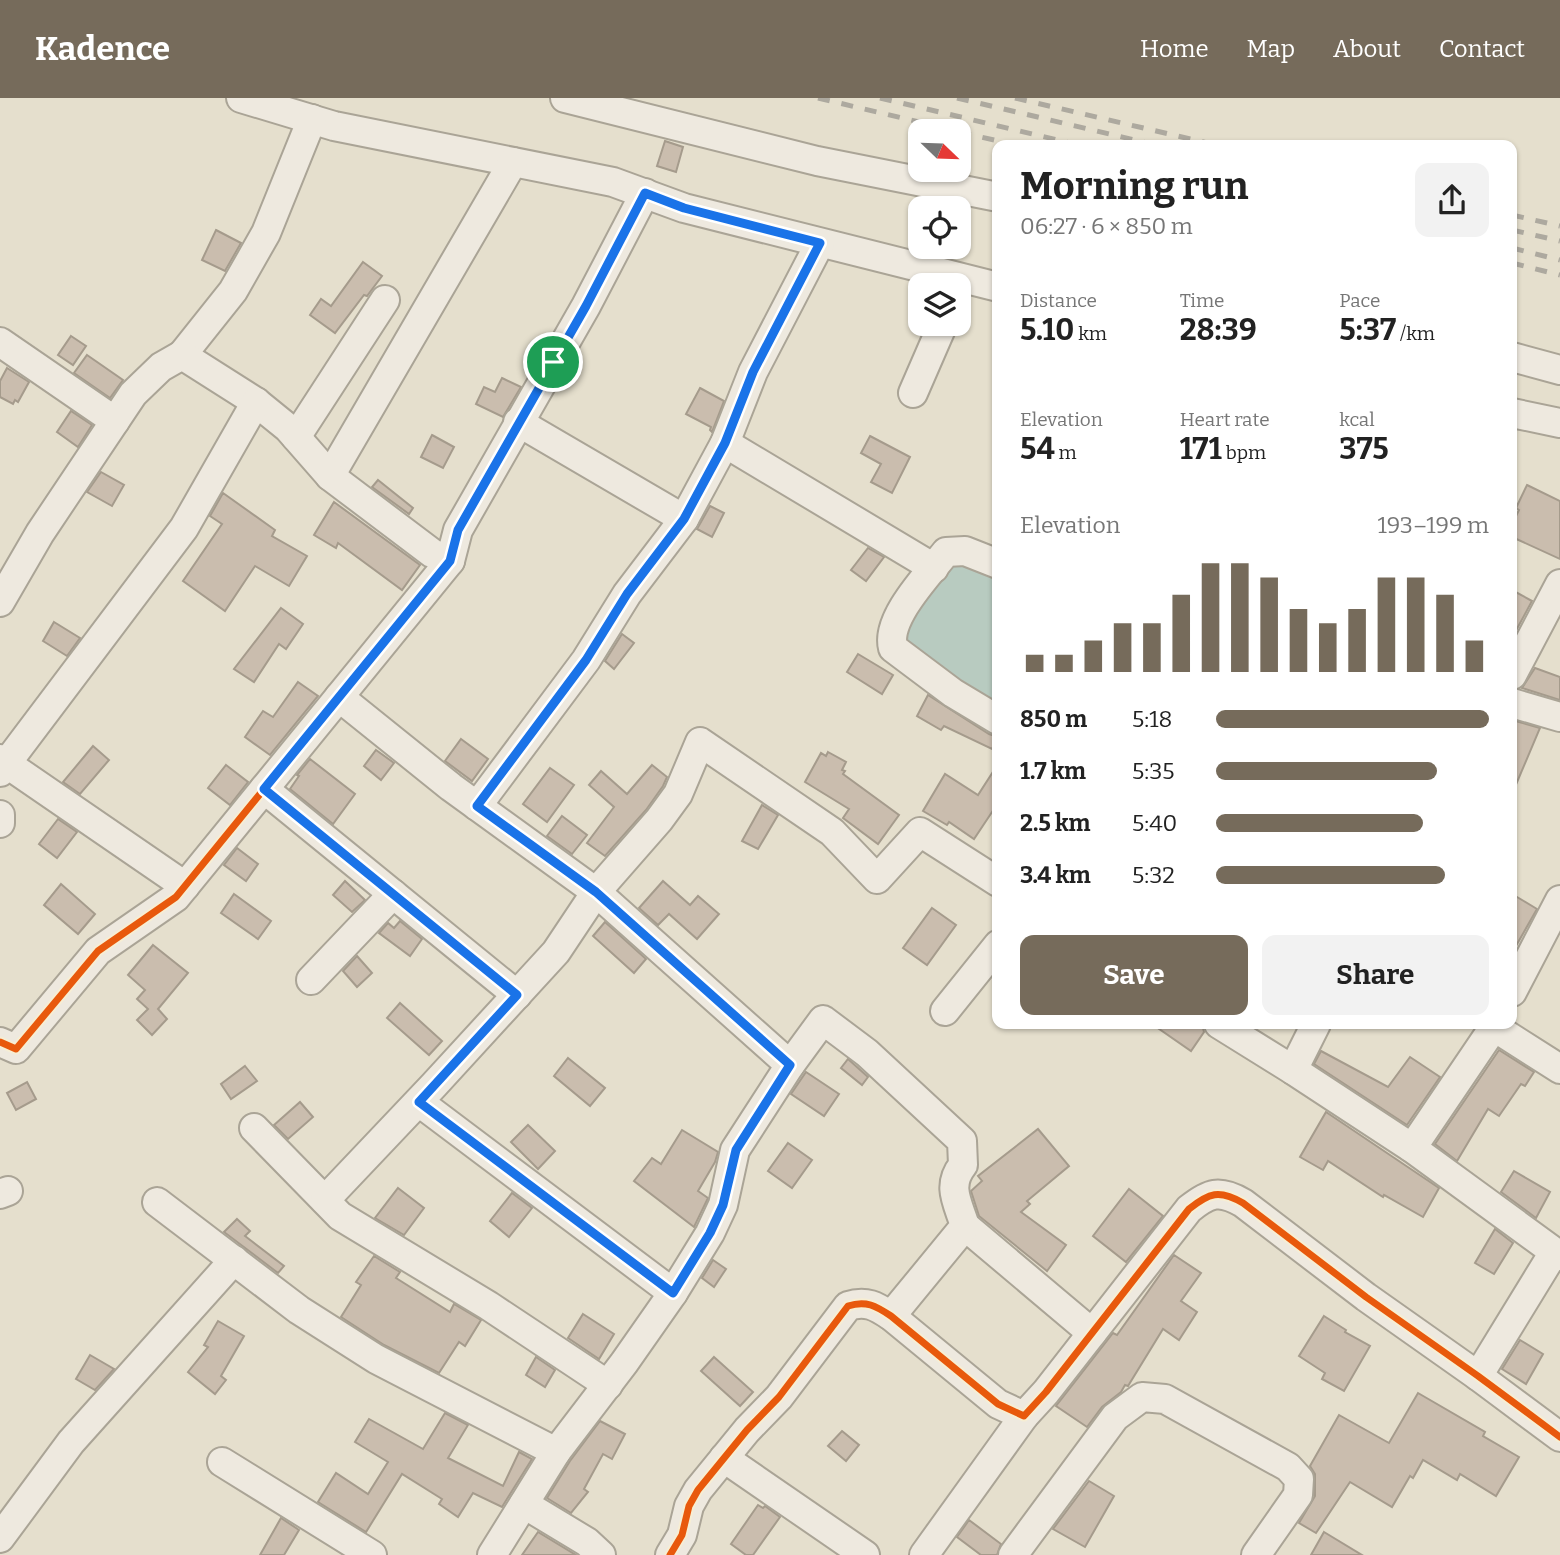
<!DOCTYPE html>
<html lang="en">
<head>
<meta charset="utf-8">
<style>
  :root { --surface:#fff; --page:#f2f2f2; --text:#222; --muted:#767676; --accent:#766b5b }
  body { margin:0; font-family:Bitter,serif; background:var(--page); color:var(--text); height:100vh; display:flex; flex-direction:column; font-size:26px; white-space:nowrap }
  * { box-sizing:border-box; margin:0 }
  p { font-size:23px; color:var(--muted) }
  .icon { flex:none; width:38px; height:38px; fill:none; stroke:currentColor; stroke-width:2; stroke-linecap:round; stroke-linejoin:round }
  .map { position:relative; flex:1; overflow:hidden }
  .panel { position:absolute; left:992px; top:42px; width:525px; height:889px; display:flex; flex-direction:column; background:var(--surface); border-radius:14px; box-shadow:0 2px 5px #0004 }
  .panel>* { flex:none }
  .needle { width:46px; rotate:113deg }
  .controls { position:absolute; left:908px; top:21px; display:grid; gap:14px }
  .controls a { display:grid; place-items:center; width:63px; height:63px; border-radius:14px; background:var(--surface); box-shadow:0 2px 5px #0004; font-size:35px }
  .pin { position:absolute; display:grid; place-items:center; width:60px; height:60px; color:#fff; margin:-30px; border:4px solid #fff; border-radius:50%; box-shadow:0 2px 7px #0007 }
  .round { display:grid; place-items:center; flex:none; width:74px; height:74px; border-radius:14px; background:var(--page) }
  .overview { display:flex; align-items:center; justify-content:space-between; height:119px; padding:0 28px }
  h1 { font-size:38px; font-weight:700; line-height:52px }
  .figures { display:grid; grid-template-columns:repeat(3,1fr); gap:10px; height:119px; padding:7px 28px }
  .figures div { display:grid; align-content:center }
  .figures b { font-size:30px; font-weight:700 }
  .figures small { font-size:19px; font-weight:400 }
  .figures p { font-size:19px }
  .chart { height:196px; padding:14px 28px }
  .chart p { display:flex; justify-content:space-between }
  .chart svg { width:100%; height:126px; margin-top:7px; stroke:var(--accent); stroke-width:6 }
  .cta { display:flex; gap:14px; margin-top:auto; padding:14px 28px }
  .cta a { flex:1; height:80px; border-radius:14px; background:var(--accent); color:#fff; font-size:28px; font-weight:700; line-height:80px; text-align:center }
  .cta a+a { background:var(--page); color:var(--text) }
  ul { padding:0 28px; list-style:none; font-size:23px }
  li { display:grid; grid-template-columns:112px 84px 1fr; align-items:center; height:52px }
  li i { height:18px; border-radius:9px; background:var(--accent) }
  header { display:flex; align-items:center; gap:42px; box-sizing:border-box; height:98px; padding:0 35px; background:var(--accent); color:#fff }
  header strong { font-size:33px }
  nav { display:flex; gap:38px; margin-inline-start:auto; font-size:24px }
  .map>svg:first-child { display:block }
  .water { fill:#b8cbc0 }
  .building { fill:#cabdae; stroke:#a59b8c; stroke-width:2 }
  .lines { fill:none; stroke-linecap:round; stroke-linejoin:round }
  .minor-casing { stroke:#aaa496; stroke-width:32 }
  .minor { stroke:#eee9df; stroke-width:28 }
  .rail { stroke:#ada99f; stroke-width:5; stroke-dasharray:12 12; stroke-linecap:butt }
  .cycleway-casing { stroke:#f7eed3; stroke-width:11 }
  .cycleway { stroke:#e8590c; stroke-width:7 }
  .route-casing { stroke:#fff; stroke-width:14 }
  .route { stroke:#1a73e8; stroke-width:9 }
</style>
</head>
<body>
<header>
<strong>Kadence</strong>
<nav><a>Home</a><a>Map</a><a>About</a><a>Contact</a></nav>
</header>
<div class="map">
<svg width="1560" height="1457" viewBox="0 0 1560 1457">
  <rect width="100%" height="100%" fill="#e5dfcd"/>
  <path class="water" d="M961,461L997,477V611L904,543L919,492Z"/>
  <g class="building">
    <path d="M665,43L683,49L676,74L657,68Z"/>
    <path d="M216,132L241,145L225,173L202,162Z"/>
    <path d="M363,164L382,178L367,198L364,197L335,235L310,217L321,201L331,208Z"/>
    <path d="M71,238L86,248L73,267L58,257Z"/>
    <path d="M87,257L123,282L110,300L74,275Z"/>
    <path d="M7,270L29,284L18,304L15,302L13,306L0,299V283Z"/>
    <path d="M502,280L521,289L503,319L476,306L484,289L495,294Z"/>
    <path d="M700,290L724,303L712,334L710,332L711,329L686,316Z"/>
    <path d="M71,313L92,327L78,349L57,334Z"/>
    <path d="M432,337L454,349L443,370L421,359Z"/>
    <path d="M870,338L910,359L892,395L871,384L881,366L861,355Z"/>
    <path d="M101,374L124,387L112,408L87,394Z"/>
    <path d="M378,382L413,410L409,416L372,389Z"/>
    <path d="M1527,387L1560,403V461L1512,439V426L1519,412L1516,410Z"/>
    <path d="M223,395L275,432L272,438L307,458L289,488L255,468L225,513L183,483L222,426L210,418Z"/>
    <path d="M334,404L420,467L402,492L338,445L336,450L314,437Z"/>
    <path d="M710,408L724,415L712,439L697,431Z"/>
    <path d="M868,450L884,459L866,483L851,472Z"/>
    <path d="M1512,492L1532,503L1512,540Z"/>
    <path d="M281,510L303,526L286,551L279,546L254,584L234,571Z"/>
    <path d="M54,524L80,540L67,558L43,543Z"/>
    <path d="M622,536L634,545L614,571L605,563Z"/>
    <path d="M858,556L893,577L882,596L847,574Z"/>
    <path d="M1535,570L1560,579V602L1522,590Z"/>
    <path d="M298,584L318,598L270,657L245,639L263,613L273,619Z"/>
    <path d="M928,597L989,636L998,639L992,651L944,628L941,632L917,618Z"/>
    <path d="M1512,622L1540,630L1512,696Z"/>
    <path d="M461,641L488,661L472,683L445,663Z"/>
    <path d="M93,648L109,662L80,696L63,684Z"/>
    <path d="M376,652L394,665L381,682L364,668Z"/>
    <path d="M828,654L846,664L842,672L845,673L843,676L899,717L878,746L843,720L849,711L805,684L821,655L826,658Z"/>
    <path d="M310,661L355,696L333,726L290,691L299,678L297,677Z"/>
    <path d="M998,666V705L974,741L949,724L947,727L923,713L945,676L978,697Z"/>
    <path d="M226,667L248,684L230,707L208,690Z"/>
    <path d="M652,667L667,679L663,688L646,712L605,758L587,745L614,709L589,687L601,673L627,696Z"/>
    <path d="M550,670L574,687L547,724L523,706Z"/>
    <path d="M762,707L778,717L758,751L742,743Z"/>
    <path d="M562,718L587,737L572,756L547,738Z"/>
    <path d="M58,721L77,734L57,760L39,746Z"/>
    <path d="M237,750L258,766L246,783L224,767Z"/>
    <path d="M345,783L365,802L352,814L333,797Z"/>
    <path d="M663,783L690,807L698,798L719,816L697,841L669,816L658,827L639,810Z"/>
    <path d="M61,786L95,816L78,836L44,807Z"/>
    <path d="M234,796L271,823L258,841L221,815Z"/>
    <path d="M1512,796L1537,811L1512,855Z"/>
    <path d="M932,810L956,827L927,867L903,850Z"/>
    <path d="M400,823L422,841L410,858L379,835L388,825L394,830Z"/>
    <path d="M605,824L646,861L634,875L593,838Z"/>
    <path d="M153,847L188,875L158,911L167,921L152,937L137,922L148,911L137,901L145,892L128,877Z"/>
    <path d="M357,858L372,875L357,889L343,873Z"/>
    <path d="M400,905L442,943L429,957L387,920Z"/>
    <path d="M1152,926H1202L1204,934L1191,953Z"/>
    <path d="M1499,952L1534,974L1525,988L1521,986L1499,1018L1488,1011L1457,1063L1435,1046Z"/>
    <path d="M1321,953L1388,989L1410,959L1440,979L1407,1027L1314,966Z"/>
    <path d="M568,960L605,990L590,1008L554,978Z"/>
    <path d="M848,961L868,979L862,987L841,970Z"/>
    <path d="M245,968L257,983L231,1001L221,986Z"/>
    <path d="M806,974L839,996L824,1018L791,996Z"/>
    <path d="M27,984L36,1001L16,1012L7,995Z"/>
    <path d="M300,1004L313,1019L288,1041L274,1027Z"/>
    <path d="M1326,1014L1439,1090L1423,1119L1384,1097L1383,1099L1328,1063L1323,1072L1300,1059Z"/>
    <path d="M528,1027L555,1053L538,1071L511,1044Z"/>
    <path d="M1038,1031L1069,1068L1027,1103L1030,1106L1021,1114L1066,1147L1047,1173L979,1118L971,1093L982,1083L978,1078Z"/>
    <path d="M682,1032L718,1054L715,1064L698,1093L708,1100L694,1129L634,1083L652,1060L661,1066Z"/>
    <path d="M788,1045L812,1062L792,1090L768,1073Z"/>
    <path d="M1514,1073L1550,1094L1536,1120L1501,1094Z"/>
    <path d="M398,1090L424,1110L404,1137L375,1120Z"/>
    <path d="M1129,1091L1163,1118L1126,1164L1093,1138Z"/>
    <path d="M512,1095L532,1110L509,1139L490,1123Z"/>
    <path d="M237,1121L250,1133L245,1138L284,1168L278,1175L224,1134Z"/>
    <path d="M1495,1131L1513,1145L1494,1176L1475,1165Z"/>
    <path d="M1174,1157L1201,1175L1181,1203L1197,1214L1179,1242L1163,1231L1128,1288L1125,1287L1121,1294L1102,1309L1087,1329L1056,1308L1113,1235L1117,1237Z"/>
    <path d="M374,1158L400,1174L396,1180L450,1214L454,1206L481,1222L465,1248L459,1244L439,1275L384,1247L341,1219L361,1187L356,1184Z"/>
    <path d="M713,1162L726,1171L714,1189L702,1180Z"/>
    <path d="M583,1216L614,1236L599,1261L568,1240Z"/>
    <path d="M1324,1218L1346,1232L1345,1234L1370,1248L1344,1293L1322,1281L1325,1275L1299,1258Z"/>
    <path d="M218,1223L244,1238L221,1278L226,1282L215,1296L188,1274L208,1249L204,1247Z"/>
    <path d="M1520,1242L1543,1256L1526,1286L1502,1271Z"/>
    <path d="M90,1257L114,1271L95,1292L76,1281Z"/>
    <path d="M536,1259L555,1272L545,1289L526,1277Z"/>
    <path d="M714,1259L753,1294L740,1308L701,1273Z"/>
    <path d="M1418,1295L1485,1334L1483,1338L1519,1359L1496,1398L1460,1376L1457,1382L1423,1362L1413,1380L1410,1378L1392,1409L1350,1384L1316,1435L1299,1425L1315,1398V1376L1310,1368L1339,1317L1389,1345Z"/>
    <path d="M445,1315L468,1327L448,1360L503,1388L519,1354L532,1361L502,1409L473,1395L458,1419L439,1406L442,1401L402,1376L366,1434L318,1404L336,1375L368,1396L388,1364L355,1344L369,1321L423,1351Z"/>
    <path d="M600,1323L625,1336L612,1361L603,1356L584,1391L588,1394L571,1415L547,1400L570,1363Z"/>
    <path d="M842,1333L859,1347L846,1363L828,1348Z"/>
    <path d="M1089,1383L1114,1398L1085,1449L1053,1431Z"/>
    <path d="M758,1407L763,1410L765,1408L780,1419L753,1457H746L731,1446Z"/>
    <path d="M281,1420L299,1432L284,1457H260Z"/>
    <path d="M969,1422L1001,1446L997,1457H981L957,1439Z"/>
    <path d="M538,1434L576,1457H522Z"/>
    <path d="M1324,1434L1362,1457H1311Z"/>
  </g>
  <g class="lines">
    <defs>
      <g id="minor">
        <path d="M241,0L334,28L613,84L684,110L998,189"/>
        <path d="M565,0L817,63L998,99"/>
        <path d="M0,244L115,323"/>
        <path d="M182,257L233,193L266,135L312,21"/>
        <path d="M1512,259L1560,272"/>
        <path d="M913,295L943,226"/>
        <path d="M1512,315L1560,325"/>
        <path d="M518,324L684,421"/>
        <path d="M296,339L385,202"/>
        <path d="M725,345L934,470"/>
        <path d="M330,378L513,64"/>
        <path d="M998,466L965,453L946,454C928,477 885,521 893,550L953,595L998,622"/>
        <path d="M0,504L40,435L133,296L161,269L182,257L256,304L288,330L330,378L432,455L450,463"/>
        <path d="M1512,577L1560,486"/>
        <path d="M339,599L451,689L596,794L659,722L678,696L700,644L832,734L877,781L920,734L998,784"/>
        <path d="M1512,605L1560,619"/>
        <path d="M0,661L185,788"/>
        <path d="M0,674L184,430L256,304"/>
        <path d="M264,691L517,897"/>
        <path d="M477,708L586,562L627,496L684,421L725,345L753,274L820,145"/>
        <path d="M0,717V725"/>
        <path d="M311,882L393,796"/>
        <path d="M1512,894L1560,802"/>
        <path d="M945,913L998,847"/>
        <path d="M1219,926L1293,972L1316,926"/>
        <path d="M1494,929L1560,971"/>
        <path d="M0,944L16,951L98,853L176,799L450,463L458,432L586,208L645,95"/>
        <path d="M1293,972L1412,1050L1560,1158"/>
        <path d="M419,1004L673,1195"/>
        <path d="M254,1030L340,1118L489,1208L608,1287"/>
        <path d="M1412,1050L1496,926"/>
        <path d="M0,1096L8,1093"/>
        <path d="M325,1102L434,987L556,854L596,794L790,967"/>
        <path d="M157,1104L299,1212L376,1261L556,1354"/>
        <path d="M965,1128L1092,1235"/>
        <path d="M1478,1278L1554,1154"/>
        <path d="M724,1360L865,1457"/>
        <path d="M222,1364L372,1457"/>
        <path d="M524,1406L587,1444L601,1457"/>
        <path d="M0,1440L71,1344L234,1162"/>
        <path d="M492,1457L556,1354L624,1265L673,1195L710,1135L723,1107L735,1052L790,967L823,922L867,955L962,1043L963,1067C946,1088 958,1105 965,1128L891,1218"/>
        <path d="M670,1457L682,1437L689,1408L698,1392L747,1332L779,1299L848,1208C866,1202 876,1208 891,1218L998,1306L1024,1318L1046,1294L1189,1111C1209,1095 1219,1091 1243,1105L1366,1199L1478,1278L1560,1339"/>
        <path d="M924,1457L1024,1318"/>
        <path d="M1013,1457L1115,1319L1142,1299L1165,1301L1288,1369L1299,1381L1298,1397L1256,1457"/>
      </g>
    </defs>
    <use href="#minor" class="minor-casing"/>
    <use href="#minor" class="minor"/>
    <g class="rail">
      <path d="M818,0L957,33"/>
      <path d="M880,0L1079,47"/>
      <path d="M957,0L1156,47"/>
      <path d="M1015,0L1216,47"/>
      <path d="M959,34L1016,47"/>
      <path d="M1512,117L1560,128"/>
      <path d="M1512,132L1560,143"/>
      <path d="M1512,150L1560,162"/>
      <path d="M1512,165L1560,177"/>
    </g>
    <defs>
      <g id="cycleway">
        <path d="M0,944L16,951L98,853L176,799L450,463L458,432L586,208L645,95"/>
        <path d="M670,1457L682,1437L689,1408L698,1392L747,1332L779,1299L848,1208C866,1202 876,1208 891,1218L998,1306L1024,1318L1046,1294L1189,1111C1209,1095 1219,1091 1243,1105L1366,1199L1478,1278L1560,1339"/>
      </g>
    </defs>
    <use href="#cycleway" class="cycleway-casing"/>
    <use href="#cycleway" class="cycleway"/>
  </g>
  <g class="lines">
    <defs>
      <path id="route" d="M645,95L684,110L820,145L753,274L725,345L684,421L627,496L586,562L477,708L596,794L790,967L736,1052L723,1107L710,1135L673,1195L419,1004L517,897L264,691L450,463L458,432L586,208Z"/>
    </defs>
    <use href="#route" class="route-casing"/>
    <use href="#route" class="route"/>
  </g>
</svg>
<div class="controls">
<a><svg class="needle" viewBox="-14 -14 28 28"><path d="M0-13l5 13h-10z" fill="#e53935"/><path d="M0 13l5-13h-10z" fill="#767676"/></svg></a>
<a><svg class="icon" aria-label="locate" viewBox="0 0 24 24"><circle cx="12" cy="12" r="6"/><path d="M12 2v4M12 18v4M2 12h4M18 12h4"/></svg></a>
<a><svg class="icon" aria-label="layers" viewBox="0 0 24 24"><path d="M12 4l9 5-9 5-9-5zM3 14l9 5 9-5"/></svg></a>
</div>
<div class="pin" style="left:553px;top:264px;background:#1e9e55"><svg class="icon" aria-label="arrive" viewBox="0 0 24 24"><path d="M6 21V4h12l-3 4 3 4H6"/></svg></div>
<section class="panel">
<div class="overview"><div><h1>Morning run</h1><p>06:27 · 6 × 850 m</p></div><a class="round"><svg class="icon" aria-label="share" viewBox="0 0 24 24"><path d="M12 15V3M7 8l5-5 5 5M5 13v7h14v-7"/></svg></a></div>
<div class="figures">
<div><p>Distance</p><b>5.10<small> km</small></b></div>
<div><p>Time</p><b>28:39</b></div>
<div><p>Pace</p><b>5:37<small> /km</small></b></div>
</div>
<div class="figures">
<div><p>Elevation</p><b>54<small> m</small></b></div>
<div><p>Heart rate</p><b>171<small> bpm</small></b></div>
<div><p>kcal</p><b>375</b></div>
</div>
<div class="chart"><p><span>Elevation</span>193–199 m</p>
<svg viewBox="0 0 160 44" preserveAspectRatio="none"><path d="M5 44V38M15 44V38M25 44V33M35 44V27M45 44V27M55 44V17M65 44V6M75 44V6M85 44V11M95 44V22M105 44V27M115 44V22M125 44V11M135 44V11M145 44V17M155 44V33"/></svg>
</div>
<ul>
<li><b>850 m</b>5:18<i style="width:100%"></i></li>
<li><b>1.7 km</b>5:35<i style="width:81%"></i></li>
<li><b>2.5 km</b>5:40<i style="width:76%"></i></li>
<li><b>3.4 km</b>5:32<i style="width:84%"></i></li>
</ul>
<div class="cta"><a>Save</a><a>Share</a></div>
</section>
</div>
</body>
</html>
